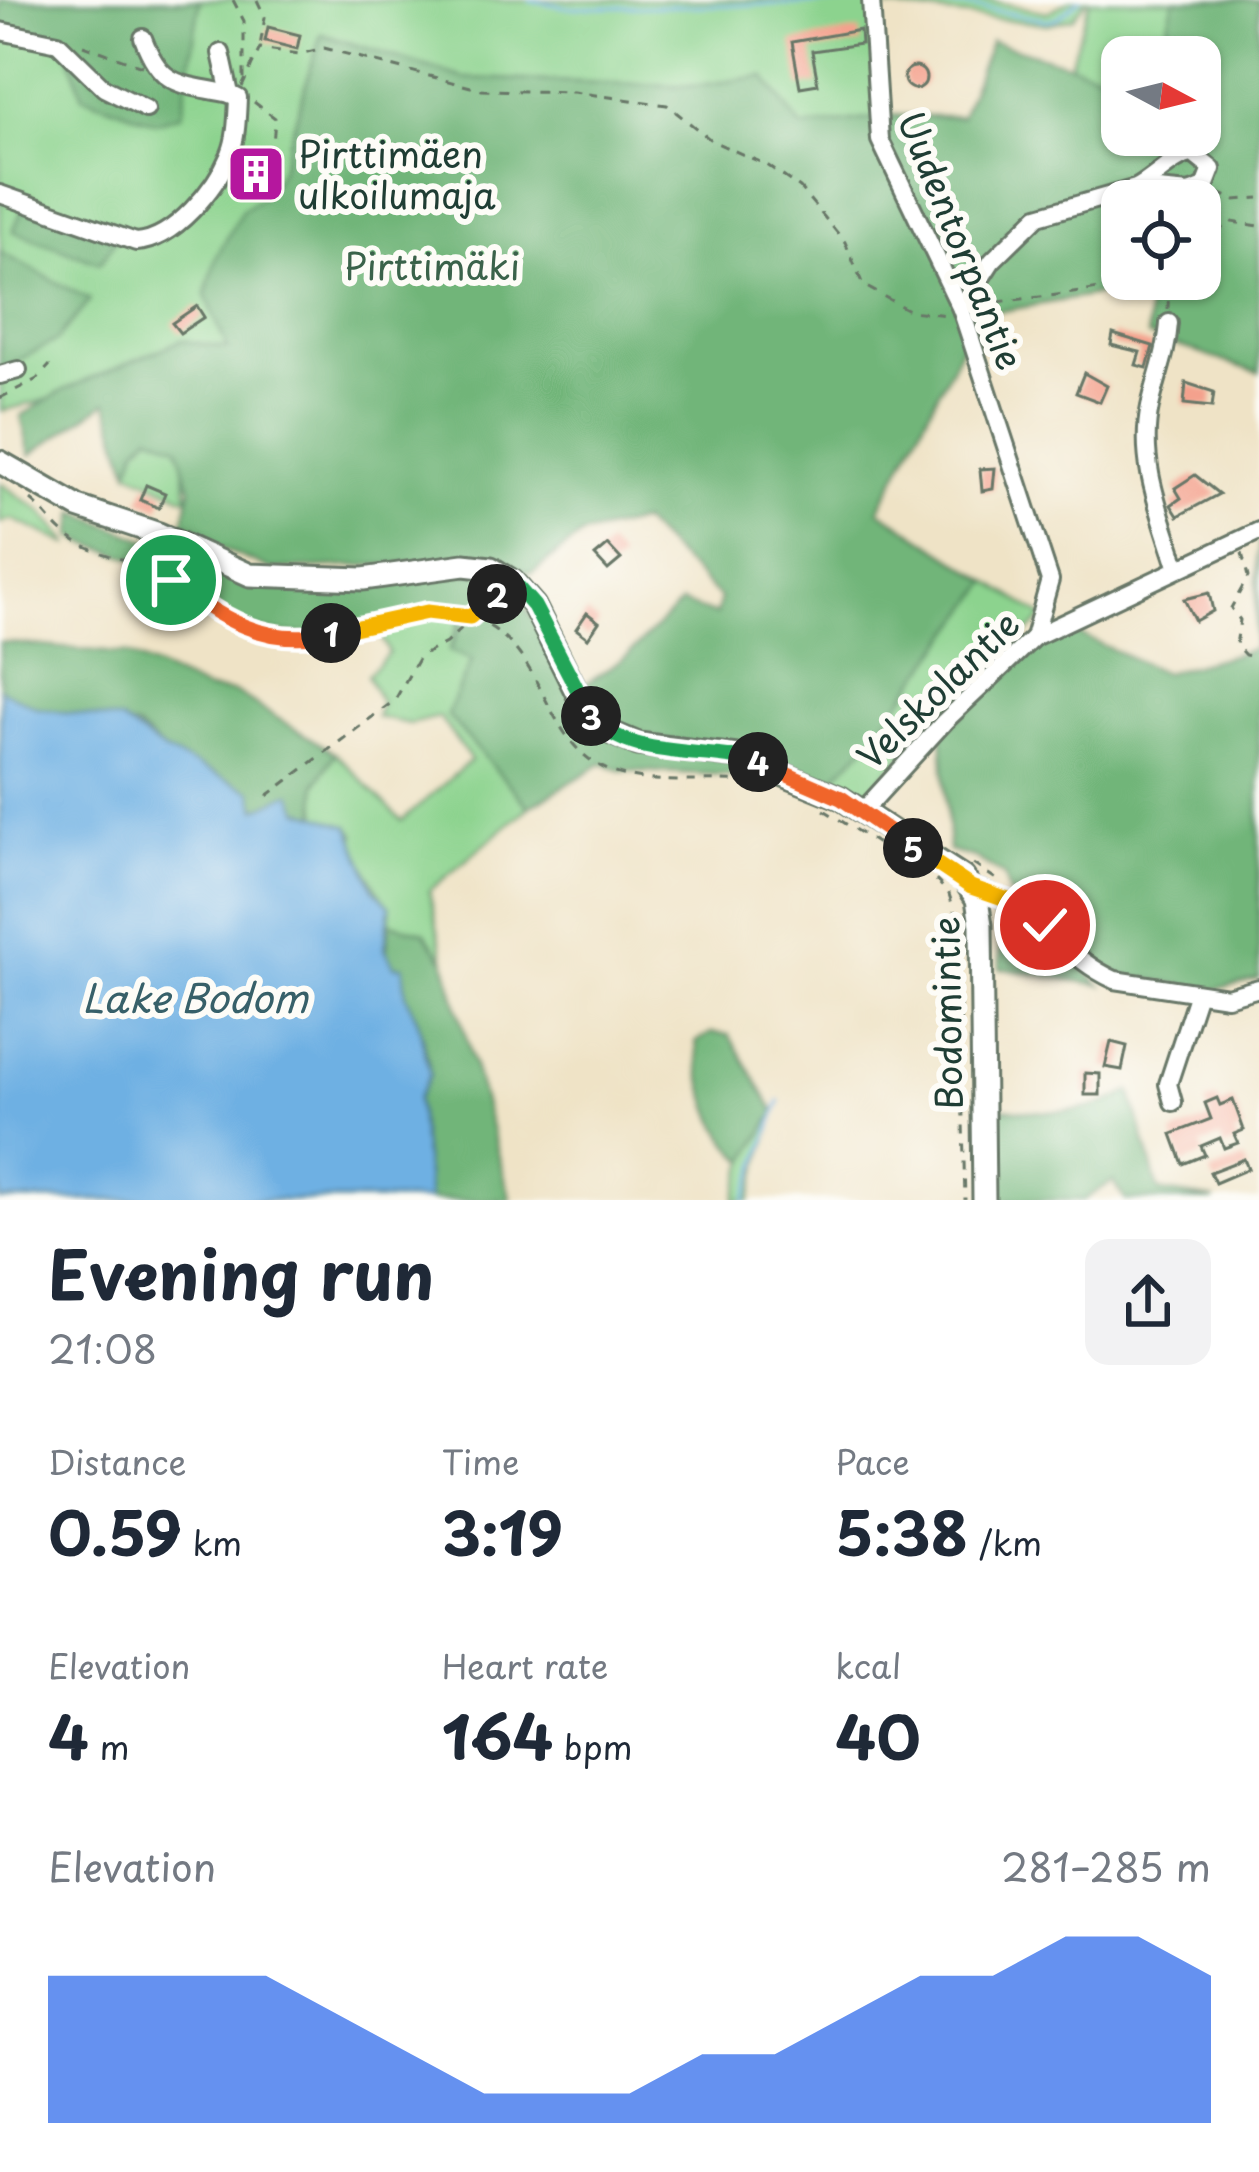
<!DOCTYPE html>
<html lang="en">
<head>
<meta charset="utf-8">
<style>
  :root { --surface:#fff; --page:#f2f2f3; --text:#1f2937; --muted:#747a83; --accent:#2563eb }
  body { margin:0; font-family:"Playpen Sans",sans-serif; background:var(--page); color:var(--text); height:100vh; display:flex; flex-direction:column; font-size:45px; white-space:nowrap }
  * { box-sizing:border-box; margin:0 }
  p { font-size:39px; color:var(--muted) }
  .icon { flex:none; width:66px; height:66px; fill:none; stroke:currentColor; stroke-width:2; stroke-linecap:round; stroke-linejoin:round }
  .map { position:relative; height:1200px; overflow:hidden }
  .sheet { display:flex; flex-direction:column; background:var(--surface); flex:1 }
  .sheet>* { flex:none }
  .needle { width:78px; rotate:97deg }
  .buttons { position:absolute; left:1101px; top:36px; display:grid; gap:24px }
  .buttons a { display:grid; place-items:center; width:120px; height:120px; border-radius:24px; background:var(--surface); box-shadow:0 3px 9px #0004; font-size:60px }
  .pin { position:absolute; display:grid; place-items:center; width:102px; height:102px; color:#fff; margin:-51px; border:6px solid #fff; border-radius:50%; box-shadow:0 3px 12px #0007 }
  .km { position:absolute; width:60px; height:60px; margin:-30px; border-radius:50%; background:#222; color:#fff; font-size:33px; line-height:60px; text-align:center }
  .round { display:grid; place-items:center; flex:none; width:126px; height:126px; border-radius:24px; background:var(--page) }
  .summary { display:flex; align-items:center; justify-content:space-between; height:204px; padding:0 48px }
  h1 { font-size:66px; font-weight:700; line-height:90px }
  .stats { display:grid; grid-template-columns:repeat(3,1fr); gap:18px; height:204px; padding:12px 48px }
  .stats div { display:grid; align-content:center }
  .stats b { font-size:60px; font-weight:700 }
  .stats small { font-size:33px; font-weight:400 }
  .stats p { font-size:33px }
  .chart { height:336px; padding:24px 48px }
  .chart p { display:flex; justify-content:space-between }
  .chart svg { width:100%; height:216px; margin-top:12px; fill:var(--accent); opacity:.7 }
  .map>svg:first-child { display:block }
  .green { fill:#8cd38e; stroke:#568861; stroke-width:3 }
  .forest { fill:#71b579; stroke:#487956; stroke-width:3; fill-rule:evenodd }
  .water { fill:#6eb0e3; stroke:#46768c; stroke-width:3 }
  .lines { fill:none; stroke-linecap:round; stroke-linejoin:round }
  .stream { stroke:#6eb0e3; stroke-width:3 }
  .building { fill:#f4a18d }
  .minor-casing { stroke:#687767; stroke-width:22 }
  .major-casing { stroke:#687767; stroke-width:27 }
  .path { stroke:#687767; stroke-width:3; stroke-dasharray:9 9; stroke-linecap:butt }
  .minor { stroke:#fff; stroke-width:16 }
  .major { stroke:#fff; stroke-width:21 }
  .split-1-casing { stroke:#fff; stroke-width:24 }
  .split-2-casing { stroke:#fff; stroke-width:24 }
  .split-3-casing { stroke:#fff; stroke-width:24 }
  .split-4-casing { stroke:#fff; stroke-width:24 }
  .split-5-casing { stroke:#fff; stroke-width:24 }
  .split-6-casing { stroke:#fff; stroke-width:24 }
  .split-1 { stroke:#f0652b; stroke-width:15 }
  .split-2 { stroke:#f5b400; stroke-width:15 }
  .split-3 { stroke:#22a559; stroke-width:15 }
  .split-4 { stroke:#22a559; stroke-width:15 }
  .split-5 { stroke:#f0652b; stroke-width:15 }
  .split-6 { stroke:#f5b400; stroke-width:15 }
  .labels { text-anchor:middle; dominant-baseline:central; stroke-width:12; stroke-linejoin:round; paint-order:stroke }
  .poi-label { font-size:36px; fill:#1f3d34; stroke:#fdfcf7; text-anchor:start }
  .street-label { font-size:36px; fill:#1f3d34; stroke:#fdfcf7 }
  .park-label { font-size:36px; fill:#3a624a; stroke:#fdfcf7 }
  .water-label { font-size:39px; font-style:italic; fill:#376069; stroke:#fdfcf7 }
</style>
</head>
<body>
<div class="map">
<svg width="1259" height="1200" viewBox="0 0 1259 1200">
  <rect width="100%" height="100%" fill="#fdfcf7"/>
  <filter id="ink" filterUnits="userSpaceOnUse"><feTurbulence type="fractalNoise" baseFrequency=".00833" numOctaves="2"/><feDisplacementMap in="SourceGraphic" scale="24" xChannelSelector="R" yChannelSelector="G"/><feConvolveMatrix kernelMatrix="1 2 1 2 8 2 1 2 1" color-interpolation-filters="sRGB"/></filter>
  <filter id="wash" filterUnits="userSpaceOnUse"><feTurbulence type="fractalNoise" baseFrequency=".004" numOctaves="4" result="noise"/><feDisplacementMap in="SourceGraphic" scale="48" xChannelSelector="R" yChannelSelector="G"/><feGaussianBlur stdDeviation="2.7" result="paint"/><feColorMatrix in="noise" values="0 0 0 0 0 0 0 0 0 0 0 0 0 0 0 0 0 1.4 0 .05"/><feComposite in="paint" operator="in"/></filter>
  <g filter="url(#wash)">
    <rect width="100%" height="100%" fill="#efe3c6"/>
    <g class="green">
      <path d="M0,0H872L890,115L1053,118L1090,0H1179L1168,57H1122V279L1148,286L977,315L879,510L1044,617L864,795L711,721L843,504L601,471L524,574L183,460L188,499L129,471L137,448L100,387L1,411Z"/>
      <path d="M875,0H986L1047,12L1071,0H1087L1073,18L1048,24L878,7Z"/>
      <path d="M0,483L41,511L70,545L12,519L0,523Z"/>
      <path d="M434,615L461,617L449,650L473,660L447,715L529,807L429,891L445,961L424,932L390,923V907C373,887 368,867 353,847L355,834L349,826L317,816L316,784L335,753L402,821L471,760L439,717L409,724L376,717L381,703L367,675L389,653L376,626Z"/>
      <path d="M775,1112L750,1200H735L746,1161Z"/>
    </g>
    <g class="forest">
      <path d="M0,0H200L182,114L155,122L83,96L66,45L0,27Z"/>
      <path d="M1174,0H1259V373L1148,336L1147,286L977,315L879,510L989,582L874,738L829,782L763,752L658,739L618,725L585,684L627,656L681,603L716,615L720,598L641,522L582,535L532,573L485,560L272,570L181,532L191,489L178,446L151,434L137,448L129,471L107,402L30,455L21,416L64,390L182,340L227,348L206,295L216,258L242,210L263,197L281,169L321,34L464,78L694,86L764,76L802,128L890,116L961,117L991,41L1122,80V135H1200V57H1160ZM1122,201H1200V279H1122Z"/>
      <path d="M23,208L116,239L100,263L13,231Z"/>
      <path d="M0,252L90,300L57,340L0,370Z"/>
      <path d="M76,512L239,577L487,573L518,595L601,732L756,767L746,776L619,770L603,763L529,807L447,715L472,660L449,651L468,610C407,606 353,636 293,634C220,631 214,594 162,569C136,558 108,551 82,542L72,536Z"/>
      <path d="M1259,539V979L1213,990L1113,974L1037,909L1009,893L1004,876L975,858L949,851L942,733L1029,655L1067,629L1164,673L1254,649Z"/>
      <path d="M0,642L126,654L207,690L234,692L335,753L316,784L317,816L300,810L292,797L257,809L252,791L164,751L137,728L38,708L0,689Z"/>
      <path d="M1000,904L1028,918L1100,985L1000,968Z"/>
      <path d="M390,923L424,932L445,961L511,1200H429L417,1099L430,1075L427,1055L418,1021L386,955Z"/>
      <path d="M711,1033L729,1035L775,1112L746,1161C714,1135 699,1082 696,1042Z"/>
      <path d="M1131,1091L1159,1191L1215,1200H1125L1113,1181L1084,1200H998L994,1107C1045,1113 1085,1118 1131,1091Z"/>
    </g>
    <path class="water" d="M0,689L38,708L121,721L164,751L252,791L257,809L291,793L300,810L349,826L374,889L390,906L385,948L394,966H403L406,995L418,1021L430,1075L417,1099L429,1200H0Z"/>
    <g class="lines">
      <g class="stream">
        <path d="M530,0L572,8L861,3"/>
        <path d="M880,1L982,8L1046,20L1057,18L1080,0"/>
        <path d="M745,1200L780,1101"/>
      </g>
    </g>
    <g id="blocks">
      <g class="building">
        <path d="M268,27L300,35L297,49L265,41Z"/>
        <path d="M860,30L861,44L812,51L818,84L800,87L792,42Z"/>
        <circle cx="915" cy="78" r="11"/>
        <path d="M245,149L269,165L252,194L242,186L253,171L241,161Z"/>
        <path d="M197,306L204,317L180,333L172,323Z"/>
        <path d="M1113,334L1153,346L1147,368L1136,365L1140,352L1111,345Z"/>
        <path d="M1084,373L1107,386L1100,402L1076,393Z"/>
        <path d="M1186,383L1214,392L1212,407L1184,404Z"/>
        <path d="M995,468L993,489L982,491L980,469Z"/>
        <path d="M1195,475L1219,494L1178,516L1171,505L1181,498L1175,488Z"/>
        <path d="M146,485L165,493L159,508L140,500Z"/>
        <path d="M608,545L621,559L608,570L595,556Z"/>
        <path d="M1209,593L1213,611L1195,621L1184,599Z"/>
        <path d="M587,613L599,622L588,638L576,629Z"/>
        <path d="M1111,1042L1127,1046L1122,1070L1105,1067Z"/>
        <path d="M1085,1073L1100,1074V1095H1085Z"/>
        <path d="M1217,1098L1220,1105L1233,1100L1244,1130L1234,1134L1238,1143L1224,1148L1220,1138L1201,1146L1205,1155L1183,1164L1172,1134L1211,1119L1205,1103Z"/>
        <path d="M1244,1159L1248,1169L1215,1183L1210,1172Z"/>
      </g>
    </g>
  </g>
  <g filter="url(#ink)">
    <use href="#blocks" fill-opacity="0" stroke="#687767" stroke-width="3"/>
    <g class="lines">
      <defs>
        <g id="minor">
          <path d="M871,0L880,140L961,309L1050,580L1034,637"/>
          <path d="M0,31L58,43L104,88L146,109"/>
          <path d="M143,38C162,89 180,83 230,94"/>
          <path d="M0,194L136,242C174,240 216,188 230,154C237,137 237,116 238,98L230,94L221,53"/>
          <path d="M961,309L992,261L1038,216L1136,188L1189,193L1205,187L1212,169L1193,154C1175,155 1154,179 1136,188"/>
          <path d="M1169,323C1167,354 1156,378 1150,407C1138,462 1161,514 1177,566"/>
          <path d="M0,375L18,370"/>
          <path d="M863,811L945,721L1034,637L1259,531"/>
          <path d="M971,887C1045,907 1057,954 1115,980L1227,997L1259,988"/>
          <path d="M1173,1102L1168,1084L1198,993"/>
        </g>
        <path id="major" d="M0,462L78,507L159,534L250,575L363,579L464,565L491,568L512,581L534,606L581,701L607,731L638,744L737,756L841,798L963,877L977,899L981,925L984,1200"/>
      </defs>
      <use href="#minor" class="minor-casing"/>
      <use href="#major" class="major-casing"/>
      <g class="path">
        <path d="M233,0L244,21V80"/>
        <path d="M257,0L265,17L260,46"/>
        <path d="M83,45L142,66"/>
        <path d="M242,87L260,48L299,54L324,48L482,90L573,92L667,105L712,141L767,165L800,188L845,242L863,285L910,311L948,315"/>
        <path d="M254,102L275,118L271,172"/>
        <path d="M1218,193L1235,200L1259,198"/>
        <path d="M1201,202L1232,222L1259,226"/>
        <path d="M1200,241L1229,224"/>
        <path d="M980,305C1019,297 1104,294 1132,279"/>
        <path d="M1168,310L1169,279"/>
        <path d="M0,398L37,379L50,365"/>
        <path d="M31,500C45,511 55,528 70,538C93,555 128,558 155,571C212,597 224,640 300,637C356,636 414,597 470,617C544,643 540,732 598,765C642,791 710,775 760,784"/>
        <path d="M1242,553L1248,577L1231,608L1240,620L1236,645L1245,655L1259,657"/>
        <path d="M267,796L395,700L419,657L446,643L497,594"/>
        <path d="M824,810L927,875"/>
        <path d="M973,864L999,881"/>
        <path d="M936,880L949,894L958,923L965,1200"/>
      </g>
      <use href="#minor" class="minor"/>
      <use href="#major" class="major"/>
    </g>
  </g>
  <g class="lines" filter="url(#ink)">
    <defs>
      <path id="split-1" d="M171,580C220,618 265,648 331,633"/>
      <path id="split-2" d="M331,633L427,612L470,617L497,594"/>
      <path id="split-3" d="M497,594L512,581L534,606L591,716"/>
      <path id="split-4" d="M591,716C630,762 706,747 758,762"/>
      <path id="split-5" d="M758,762L841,798L913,848"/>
      <path id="split-6" d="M913,848L971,887L1014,902L1045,925"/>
    </defs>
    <use href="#split-1" class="split-1-casing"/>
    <use href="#split-2" class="split-2-casing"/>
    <use href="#split-3" class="split-3-casing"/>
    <use href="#split-4" class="split-4-casing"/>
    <use href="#split-5" class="split-5-casing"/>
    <use href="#split-6" class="split-6-casing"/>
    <use href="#split-1" class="split-1"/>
    <use href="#split-2" class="split-2"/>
    <use href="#split-3" class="split-3"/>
    <use href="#split-4" class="split-4"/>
    <use href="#split-5" class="split-5"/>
    <use href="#split-6" class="split-6"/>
  </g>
  <defs>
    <symbol id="building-square" viewBox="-11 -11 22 22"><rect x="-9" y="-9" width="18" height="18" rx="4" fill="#b5179e" stroke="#fdfcf7"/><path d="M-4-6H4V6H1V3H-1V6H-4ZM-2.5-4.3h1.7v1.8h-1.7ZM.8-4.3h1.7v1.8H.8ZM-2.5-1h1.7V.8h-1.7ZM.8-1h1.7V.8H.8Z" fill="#fff"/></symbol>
  </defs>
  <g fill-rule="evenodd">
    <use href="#building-square" x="223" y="141" width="66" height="66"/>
  </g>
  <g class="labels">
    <g class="poi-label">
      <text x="298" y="153">Pirttimäen<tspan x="298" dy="41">ulkoilumaja</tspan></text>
    </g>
    <g class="street-label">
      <text transform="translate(962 240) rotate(68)">Uudentorpantie</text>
      <text transform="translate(937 689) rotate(-44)">Velskolantie</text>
      <text transform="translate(946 1013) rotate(-91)">Bodomintie</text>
    </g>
    <g class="park-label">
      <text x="432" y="265">Pirttimäki</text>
    </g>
    <g class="water-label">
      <text x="195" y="996">Lake Bodom</text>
    </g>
  </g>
</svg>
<div class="buttons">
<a><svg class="needle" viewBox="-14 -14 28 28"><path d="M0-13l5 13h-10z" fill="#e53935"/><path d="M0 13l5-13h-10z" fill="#747a83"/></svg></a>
<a><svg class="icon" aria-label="locate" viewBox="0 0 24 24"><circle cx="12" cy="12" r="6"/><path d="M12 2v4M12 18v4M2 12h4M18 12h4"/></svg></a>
</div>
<div class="pin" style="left:171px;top:580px;background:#1e9e55"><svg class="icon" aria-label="arrive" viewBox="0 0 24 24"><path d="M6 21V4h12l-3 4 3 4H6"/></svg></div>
<div class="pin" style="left:1045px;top:925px;background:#d93025"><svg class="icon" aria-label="check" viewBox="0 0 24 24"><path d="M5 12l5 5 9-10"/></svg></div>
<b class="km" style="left:331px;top:633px">1</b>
<b class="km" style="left:497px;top:594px">2</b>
<b class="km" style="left:591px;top:716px">3</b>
<b class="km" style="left:758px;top:762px">4</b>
<b class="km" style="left:913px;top:848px">5</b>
</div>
<section class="sheet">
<div class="summary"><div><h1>Evening run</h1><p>21:08</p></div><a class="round"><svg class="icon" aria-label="share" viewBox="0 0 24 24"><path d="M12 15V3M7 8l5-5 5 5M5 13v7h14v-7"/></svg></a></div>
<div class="stats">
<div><p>Distance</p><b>0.59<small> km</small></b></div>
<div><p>Time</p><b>3:19</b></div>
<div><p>Pace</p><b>5:38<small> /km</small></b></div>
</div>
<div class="stats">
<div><p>Elevation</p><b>4<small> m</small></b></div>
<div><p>Heart rate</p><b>164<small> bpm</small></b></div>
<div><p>kcal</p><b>40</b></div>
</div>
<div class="chart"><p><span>Elevation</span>281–285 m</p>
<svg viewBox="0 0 160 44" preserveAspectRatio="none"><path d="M0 44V14L10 14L20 14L30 14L40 22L50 30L60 38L70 38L80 38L90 30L100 30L110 22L120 14L130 14L140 6L150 6L160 14V44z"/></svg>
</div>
</section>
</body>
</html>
